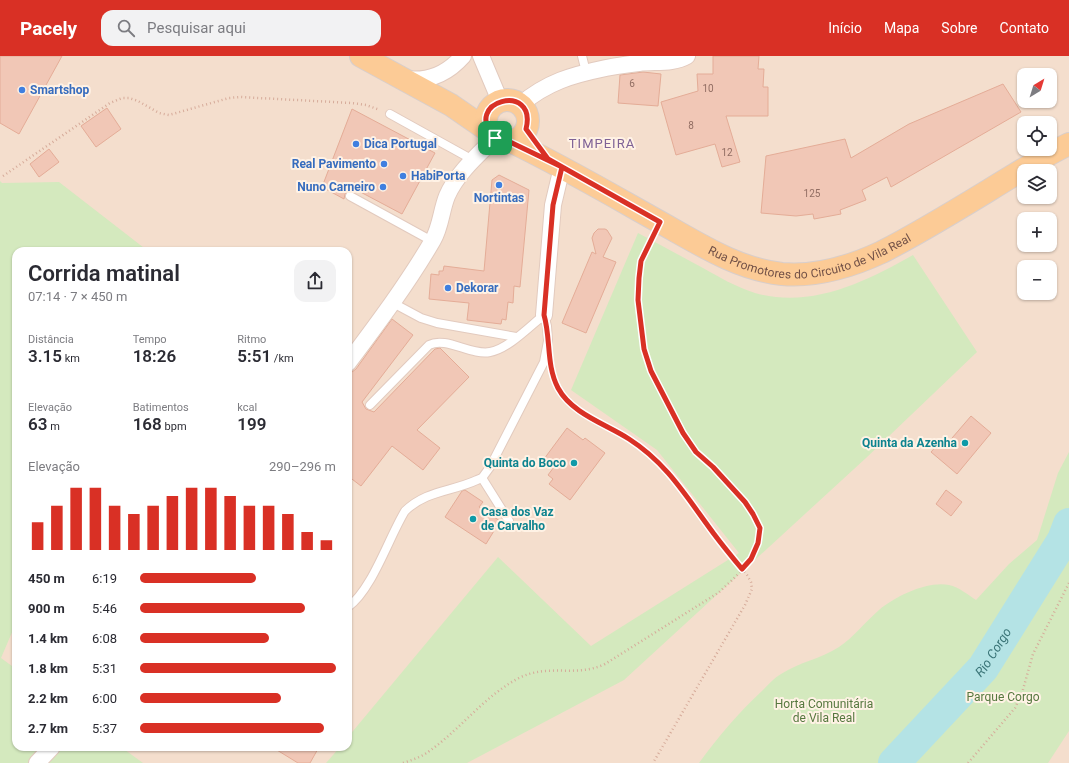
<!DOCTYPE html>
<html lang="pt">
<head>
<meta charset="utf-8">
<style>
  :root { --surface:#fff; --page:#f2f2f3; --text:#2b2b33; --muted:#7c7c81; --accent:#d93025 }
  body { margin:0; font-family:Roboto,sans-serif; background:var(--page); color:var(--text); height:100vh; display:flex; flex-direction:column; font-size:15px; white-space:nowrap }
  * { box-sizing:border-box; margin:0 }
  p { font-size:13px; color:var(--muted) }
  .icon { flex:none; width:22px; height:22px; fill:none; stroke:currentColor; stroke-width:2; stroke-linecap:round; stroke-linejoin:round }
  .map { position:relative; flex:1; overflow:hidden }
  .side { position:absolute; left:12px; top:191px; width:340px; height:504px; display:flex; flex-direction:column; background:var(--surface); border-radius:12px; box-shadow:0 1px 3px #0004 }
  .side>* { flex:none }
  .needle { width:26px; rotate:38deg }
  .controls { position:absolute; left:1017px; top:12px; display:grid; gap:8px }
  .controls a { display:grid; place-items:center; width:40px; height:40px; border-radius:8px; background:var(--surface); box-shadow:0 1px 3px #0004; font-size:20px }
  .pin { position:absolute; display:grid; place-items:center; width:34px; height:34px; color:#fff; margin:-17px; border-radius:8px; box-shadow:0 2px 6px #0006 }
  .round { display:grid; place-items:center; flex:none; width:42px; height:42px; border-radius:12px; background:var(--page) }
  .summary { display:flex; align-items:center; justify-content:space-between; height:68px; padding:0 16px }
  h1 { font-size:22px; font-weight:600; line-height:30px }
  .figures { display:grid; grid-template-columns:repeat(3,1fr); gap:6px; height:68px; padding:4px 16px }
  .figures div { display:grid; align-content:center }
  .figures b { font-size:17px; font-weight:600 }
  .figures small { font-size:11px; font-weight:400 }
  .figures p { font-size:11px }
  .chart { height:112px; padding:8px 16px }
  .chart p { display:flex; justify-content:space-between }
  .chart svg { width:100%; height:72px; margin-top:4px; stroke:var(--accent); stroke-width:6 }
  ul { padding:0 16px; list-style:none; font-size:13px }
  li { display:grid; grid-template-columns:64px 48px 1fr; align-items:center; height:30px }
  li i { height:10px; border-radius:5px; background:var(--accent) }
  header { display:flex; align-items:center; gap:24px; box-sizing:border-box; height:56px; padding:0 20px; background:var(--accent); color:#fff }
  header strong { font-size:19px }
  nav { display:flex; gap:22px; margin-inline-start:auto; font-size:14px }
  .search { width:280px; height:36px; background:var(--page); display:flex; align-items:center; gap:10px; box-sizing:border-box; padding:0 14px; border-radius:12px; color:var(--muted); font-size:15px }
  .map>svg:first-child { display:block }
  .residential { fill:#f4decd; fill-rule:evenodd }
  .green { fill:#d4e9be }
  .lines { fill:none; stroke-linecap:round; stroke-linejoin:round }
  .river { stroke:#b4e3e5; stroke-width:32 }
  .building { fill:#f1c7b6; stroke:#e4ac97 }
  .service-casing { stroke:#e2cabe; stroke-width:10 }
  .minor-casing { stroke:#e2cabe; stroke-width:18 }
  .primary-casing { stroke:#d8cecb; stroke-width:24 }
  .path { stroke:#d6ab9a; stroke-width:2.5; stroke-dasharray:1 3; stroke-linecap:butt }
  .service { stroke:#fff; stroke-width:8 }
  .minor { stroke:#fff; stroke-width:16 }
  .primary { stroke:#fccb96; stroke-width:22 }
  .route-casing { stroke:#fff; stroke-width:8 }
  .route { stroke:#d93025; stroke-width:5 }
  .shop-dot { fill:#3f7fe0; stroke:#fff2e5; stroke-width:1.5 }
  .culture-dot { fill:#0f9aa8; stroke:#fff2e5; stroke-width:1.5 }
  .labels { text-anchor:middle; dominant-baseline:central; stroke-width:4; stroke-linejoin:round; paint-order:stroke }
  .number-label { font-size:10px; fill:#926e63 }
  .shop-label { font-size:12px; font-weight:bold; fill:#366cbe; stroke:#fff2e5; text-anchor:start }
  .street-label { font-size:12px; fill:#725147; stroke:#fff2e5 }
  .culture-label { font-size:12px; font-weight:bold; fill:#0d838f; stroke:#fff2e5; text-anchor:end }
  .park-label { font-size:12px; fill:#56783f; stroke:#fff2e5 }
  .neighbourhood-label { font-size:13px; letter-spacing:1px; fill:#7f6296; stroke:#fff2e5 }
  .water-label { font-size:13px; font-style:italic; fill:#3b7578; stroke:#fff2e5 }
</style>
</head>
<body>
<header>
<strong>Pacely</strong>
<div class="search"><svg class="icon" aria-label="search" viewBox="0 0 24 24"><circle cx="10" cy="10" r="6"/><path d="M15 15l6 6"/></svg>Pesquisar aqui</div>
<nav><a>Início</a><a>Mapa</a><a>Sobre</a><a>Contato</a></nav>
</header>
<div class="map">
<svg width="1069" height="707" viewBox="0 0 1069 707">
  <rect width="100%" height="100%" fill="#fceddf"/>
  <path class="residential" d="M0,0H1069V707H0ZM1024,19H1050V45H1024ZM1024,67H1050V93H1024ZM1024,115H1050V141H1024ZM1024,163H1050V189H1024ZM16,195H348V691H16ZM1024,211H1050V237H1024Z"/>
  <g class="green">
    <path d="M0,125L2,127L59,126L148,195H16V567L1,602L16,613V691H121L143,707H0Z"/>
    <path d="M638,177C660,189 681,200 703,212C719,221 736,231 755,237C811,253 865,226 913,199L977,296L866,402L624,624L467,707H326L340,691H348V681L498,501L591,590L739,497L657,394L571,334Z"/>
    <path d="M1069,396V675L1048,707H699C718,681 739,656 763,634C769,628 774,622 781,618C799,606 821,603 839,591C854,581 865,566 879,554C896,540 927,525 949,529C959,531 968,539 976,544L1009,508L1037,484L1058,417Z"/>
  </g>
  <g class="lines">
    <path class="river" id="s1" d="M894,707L983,612L1063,484L1069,468"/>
  </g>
  <g class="building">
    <path d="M0,0H62L19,78L0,67Z"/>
    <path d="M713,0H759L758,13H764L763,31H768V60H726L740,106L722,111L715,88L676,99L661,46L698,35L697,18H713Z"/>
    <path d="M643,16L661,18L658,50L618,47L620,19Z"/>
    <path d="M1003,28L1021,56L891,131L887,121L862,134L866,144L840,154L841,158L814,163L813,158L796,160L761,157L766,100L845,83L851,102L909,68Z"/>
    <path d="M107,52L121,73L96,91L81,70Z"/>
    <path d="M352,53L435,97L402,158L351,131L345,138L344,143L322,131Z"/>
    <path d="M49,93L59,106L39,121L30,108Z"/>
    <path d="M499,119L529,134L520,231L514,230L513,247L508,246L506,264L502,263L501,268L467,264L469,247L429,243L431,218L439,219V215H443L444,210L484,215L492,124Z"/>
    <path d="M598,173H605L607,174L612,182L603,201L616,206L586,277L562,267L592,196L596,198L592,182L594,177Z"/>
    <path d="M392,263L413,279L362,346L366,353L374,356L435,293L440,292L469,321L417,374L440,392L423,414L392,390L361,430L348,420V316H352L356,313Z"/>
    <path d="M971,360L991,377L957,418L931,396L941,385L946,389Z"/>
    <path d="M567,372L583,384L585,382L605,397L570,444L549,428L553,423L548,419L554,411L544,403Z"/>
    <path d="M465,434L483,446L479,451L500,465L486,488L445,461L462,435Z"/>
    <path d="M946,434L962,446L951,460L936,448Z"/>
    <path d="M272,691H319L310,707H298Z"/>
  </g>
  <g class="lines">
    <defs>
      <g id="service">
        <path d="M582,0L586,16"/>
        <path d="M390,58L473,104"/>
        <path d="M350,140L432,185"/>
        <path d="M393,247L421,262L437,267L516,281"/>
        <path d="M482,422L509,465"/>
        <path d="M348,551C372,534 389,481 405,455C427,434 451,436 477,424L482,422L490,411L544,306L548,285L547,270L544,259C530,270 508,293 490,296C471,300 446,280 429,289L370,349"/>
      </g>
      <g id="minor">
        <path d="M481,0L500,45"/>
        <path d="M405,23C429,26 447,18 463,0"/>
        <path d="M520,49C547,26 572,19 606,12C617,10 628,8 639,7C655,5 673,8 687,0"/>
        <path d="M544,259L553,149L562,111"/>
        <path d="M348,307C378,267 408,227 433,184C441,170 441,155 447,140C457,117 478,99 495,82"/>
        <path d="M37,707L52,691"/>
      </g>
      <g id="primary">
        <path d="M361,0L451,49L490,76"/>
        <circle cx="507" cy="65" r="21"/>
        <path id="s2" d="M510,85C560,109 608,137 656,164C696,186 736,213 782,218C817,221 850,211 882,196C927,173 971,145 1014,119C1032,108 1050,97 1069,88"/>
      </g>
    </defs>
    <use href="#service" class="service-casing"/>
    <use href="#minor" class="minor-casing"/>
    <use href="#primary" class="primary-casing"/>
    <g class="path">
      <path d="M3,120L110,47L122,42H129L138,45L159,57L169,59L229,42L240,41L352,47L366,49L380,54"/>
      <path d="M552,319L558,333L564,342L574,350L628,382L655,402L682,433L714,478L747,519L751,526L752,533L745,549L653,707"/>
      <path d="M403,707C412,704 421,701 428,696C460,674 484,640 519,622C549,607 576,622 605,608L718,537C737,520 760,500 760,473C760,460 723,421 713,411C708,405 700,400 695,394C684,381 677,366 670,350C664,338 656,327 651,315C640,290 634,231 641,205C643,197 647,189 651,183"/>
      <path d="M968,707L1015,652L1022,637L1033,598L1069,527"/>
    </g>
    <use href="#service" class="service"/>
    <use href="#minor" class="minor"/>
    <use href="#primary" class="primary"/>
  </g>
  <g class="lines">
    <defs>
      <path id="route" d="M495,82L502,85L510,86L562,111L553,149L544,259C551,283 546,309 558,332C572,358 606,368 629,383C668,408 687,442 714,478C723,490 732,501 742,513L751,503L758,487L760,472L753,458L745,446L713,411L696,396L683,377L651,315L644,293L638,244L639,222L641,205L660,166L548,103L526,73C538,25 460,45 495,82"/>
    </defs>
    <use href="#route" class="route-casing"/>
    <use href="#route" class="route"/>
  </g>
  <g class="shop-dot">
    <circle cx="22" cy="34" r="4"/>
    <circle cx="356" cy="88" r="4"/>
    <circle cx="384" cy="108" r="4"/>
    <circle cx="403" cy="120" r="4"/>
    <circle cx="499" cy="129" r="4"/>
    <circle cx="383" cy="131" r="4"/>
    <circle cx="448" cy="232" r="4"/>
  </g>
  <g class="culture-dot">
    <circle cx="965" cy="387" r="4"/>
    <circle cx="574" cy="407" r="4"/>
    <circle cx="473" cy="463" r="4"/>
  </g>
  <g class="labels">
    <g class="number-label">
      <text x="632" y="27">6</text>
      <text x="708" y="32">10</text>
      <text x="691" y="69">8</text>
      <text x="727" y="96">12</text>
      <text x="812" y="137">125</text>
    </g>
    <g class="shop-label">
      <text x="30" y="34">Smartshop</text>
      <text x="364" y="88">Dica Portugal</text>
      <text x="376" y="108" text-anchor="end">Real Pavimento</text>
      <text x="411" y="120">HabiPorta</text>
      <text x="375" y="131" text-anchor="end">Nuno Carneiro</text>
      <text x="499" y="142" text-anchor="middle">Nortintas</text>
      <text x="456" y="232">Dekorar</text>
    </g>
    <g class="street-label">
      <text stroke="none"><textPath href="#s2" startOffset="333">Rua Promotores do Circuito de Vila Real</textPath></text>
    </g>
    <g class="culture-label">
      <text x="957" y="387">Quinta da Azenha</text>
      <text x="566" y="407">Quinta do Boco</text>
      <text x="481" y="456" text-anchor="start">Casa dos Vaz<tspan x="481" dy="14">de Carvalho</tspan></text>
    </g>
    <g class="park-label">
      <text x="1003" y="641">Parque Corgo</text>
      <text x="824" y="648">Horta Comunitária<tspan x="824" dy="14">de Vila Real</tspan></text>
    </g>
    <g class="neighbourhood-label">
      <text x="602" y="87">TIMPEIRA</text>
    </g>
    <g class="water-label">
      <text stroke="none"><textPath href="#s1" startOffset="149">Rio Corgo</textPath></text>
    </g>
  </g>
</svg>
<div class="controls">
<a><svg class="needle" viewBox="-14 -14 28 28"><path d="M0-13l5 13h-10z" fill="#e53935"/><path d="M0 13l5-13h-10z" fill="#7c7c81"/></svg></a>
<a><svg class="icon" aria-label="locate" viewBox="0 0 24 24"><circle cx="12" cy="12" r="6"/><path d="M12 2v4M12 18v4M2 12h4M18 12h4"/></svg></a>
<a><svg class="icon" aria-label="layers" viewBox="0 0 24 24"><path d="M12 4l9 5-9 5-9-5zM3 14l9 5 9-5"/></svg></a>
<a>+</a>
<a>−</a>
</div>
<div class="pin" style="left:495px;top:82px;background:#1e9e55"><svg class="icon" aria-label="arrive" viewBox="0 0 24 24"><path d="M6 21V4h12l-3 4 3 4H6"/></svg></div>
<section class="side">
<div class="summary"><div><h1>Corrida matinal</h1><p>07:14 · 7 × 450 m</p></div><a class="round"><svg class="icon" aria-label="share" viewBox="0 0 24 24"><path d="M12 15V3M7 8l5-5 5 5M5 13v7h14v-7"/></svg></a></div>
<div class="figures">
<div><p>Distância</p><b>3.15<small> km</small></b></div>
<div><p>Tempo</p><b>18:26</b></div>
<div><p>Ritmo</p><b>5:51<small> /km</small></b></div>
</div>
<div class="figures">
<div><p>Elevação</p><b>63<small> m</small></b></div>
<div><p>Batimentos</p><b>168<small> bpm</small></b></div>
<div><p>kcal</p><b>199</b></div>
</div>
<div class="chart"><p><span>Elevação</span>290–296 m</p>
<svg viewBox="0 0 160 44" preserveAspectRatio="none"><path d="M5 44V27M15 44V17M25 44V6M35 44V6M45 44V17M55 44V22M65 44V17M75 44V11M85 44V6M95 44V6M105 44V11M115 44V17M125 44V17M135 44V22M145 44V33M155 44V38"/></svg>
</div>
<ul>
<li><b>450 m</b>6:19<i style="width:59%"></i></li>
<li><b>900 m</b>5:46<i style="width:84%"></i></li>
<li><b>1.4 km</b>6:08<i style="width:66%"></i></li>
<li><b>1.8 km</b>5:31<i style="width:100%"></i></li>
<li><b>2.2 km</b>6:00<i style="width:72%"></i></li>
<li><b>2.7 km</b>5:37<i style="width:94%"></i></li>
</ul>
</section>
</div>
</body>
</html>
